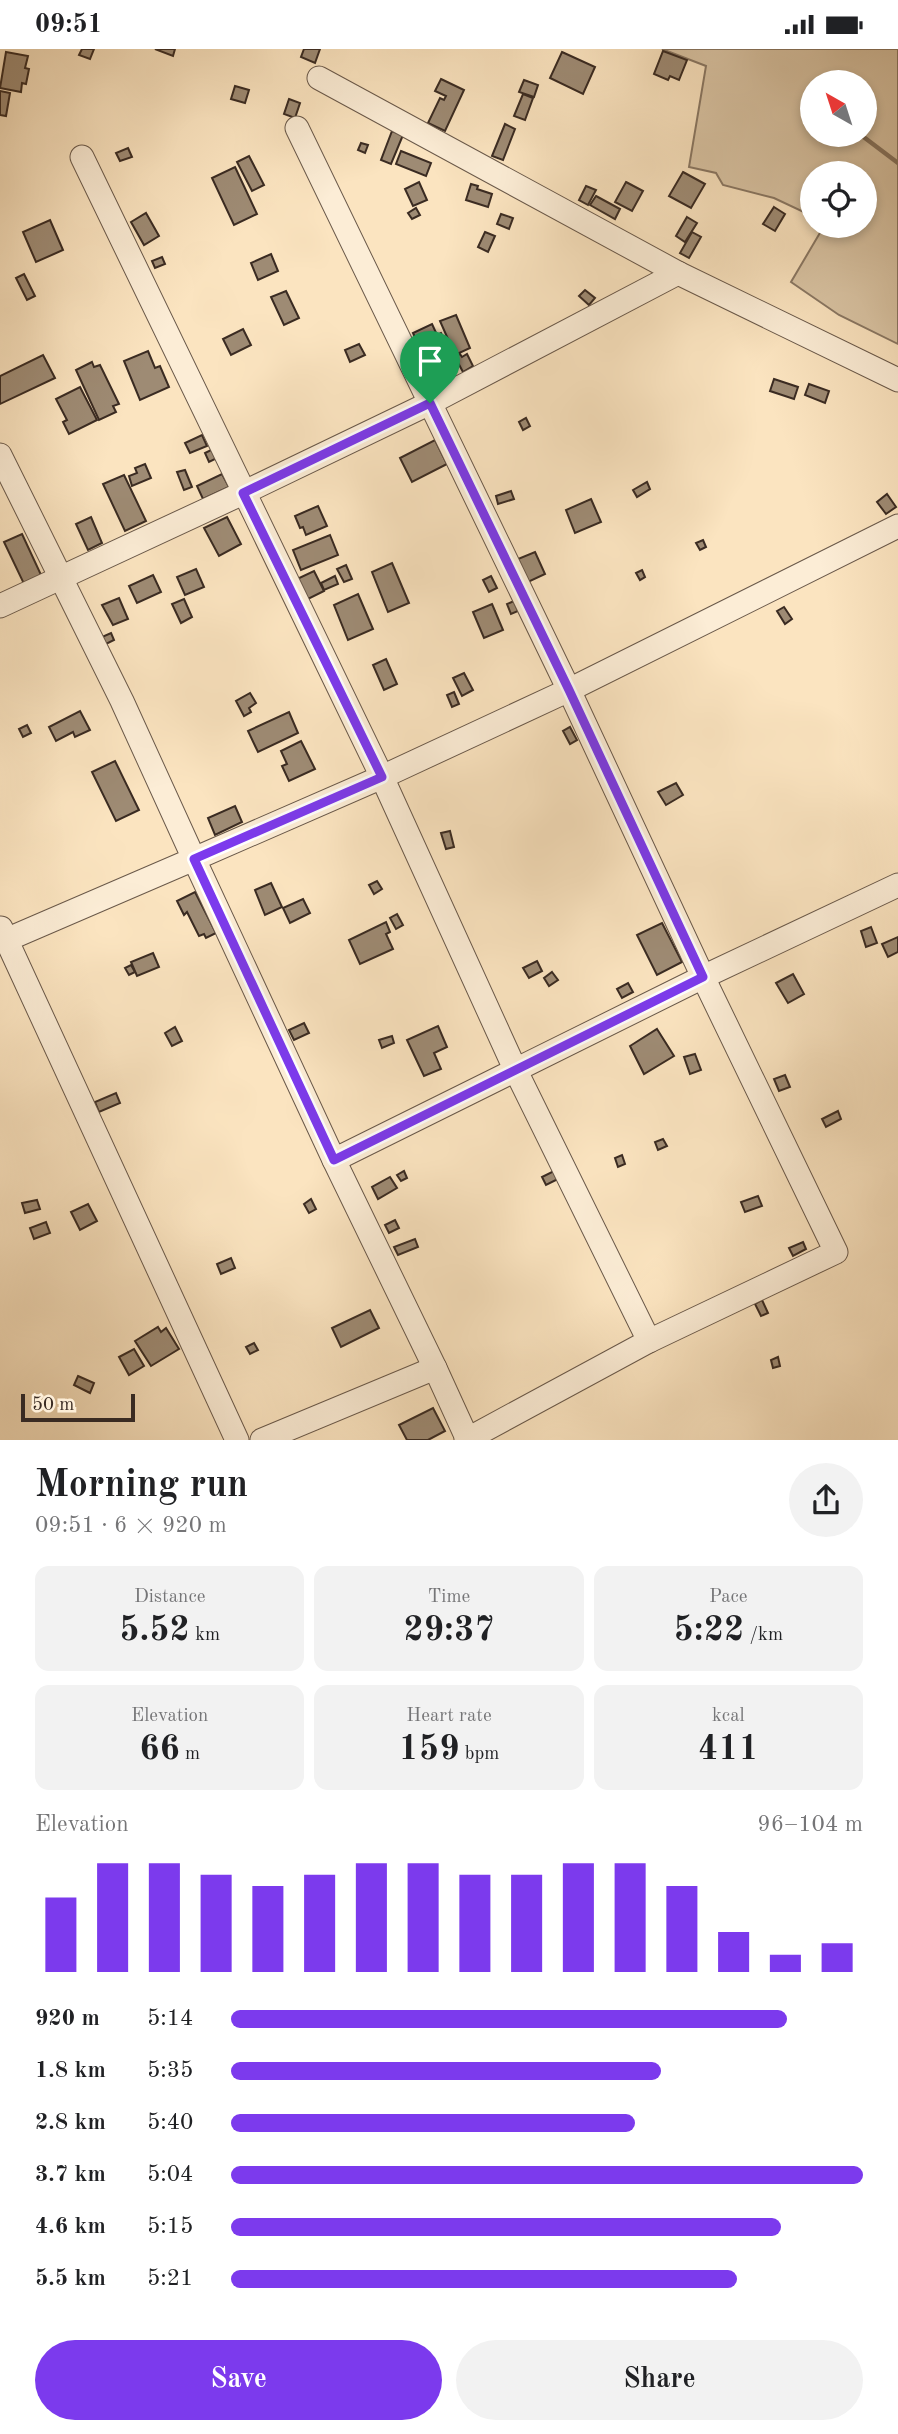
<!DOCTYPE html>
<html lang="en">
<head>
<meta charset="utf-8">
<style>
  :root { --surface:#fff; --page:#f2f2f2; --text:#202124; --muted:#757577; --accent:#7c3aed }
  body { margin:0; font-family:"Old Standard TT",serif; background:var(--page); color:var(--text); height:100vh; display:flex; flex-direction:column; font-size:26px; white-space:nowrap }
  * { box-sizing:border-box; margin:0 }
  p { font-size:23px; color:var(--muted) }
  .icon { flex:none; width:38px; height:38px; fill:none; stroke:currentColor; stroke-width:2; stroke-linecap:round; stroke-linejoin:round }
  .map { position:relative; height:1391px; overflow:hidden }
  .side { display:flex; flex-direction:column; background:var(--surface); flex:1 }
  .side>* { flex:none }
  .needle { width:46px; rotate:321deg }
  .tools { position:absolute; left:800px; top:21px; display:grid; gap:14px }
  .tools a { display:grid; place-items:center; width:77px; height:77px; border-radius:50%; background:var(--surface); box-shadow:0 4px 10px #0003; font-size:35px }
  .scale { position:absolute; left:21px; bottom:18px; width:114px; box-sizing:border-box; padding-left:7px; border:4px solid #3a2b22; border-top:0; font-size:19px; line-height:24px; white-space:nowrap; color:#3a2b22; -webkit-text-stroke:5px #fcedd6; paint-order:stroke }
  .pin { position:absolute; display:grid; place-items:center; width:60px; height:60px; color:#fff; margin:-72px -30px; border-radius:50% 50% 50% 0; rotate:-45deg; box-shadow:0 0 7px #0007 }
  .pin .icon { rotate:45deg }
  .round { display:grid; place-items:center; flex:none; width:74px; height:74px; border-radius:37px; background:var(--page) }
  .headline { display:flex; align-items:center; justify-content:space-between; height:119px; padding:0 35px }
  h1 { font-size:38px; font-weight:800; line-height:52px }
  .stats { display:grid; grid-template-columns:repeat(3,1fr); gap:10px; height:119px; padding:7px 35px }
  .stats div { display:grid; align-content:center; border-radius:14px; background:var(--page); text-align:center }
  .stats b { font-size:35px; font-weight:800 }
  .stats small { font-size:19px; font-weight:400 }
  .stats p { font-size:19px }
  .chart { height:196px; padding:14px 35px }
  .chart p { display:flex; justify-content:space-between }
  .chart svg { width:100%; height:126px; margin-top:7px; stroke:var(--accent); stroke-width:6 }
  .primary-button { display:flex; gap:14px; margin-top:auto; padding:14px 35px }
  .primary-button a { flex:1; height:80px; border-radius:42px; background:var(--accent); color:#fff; font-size:28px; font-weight:800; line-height:80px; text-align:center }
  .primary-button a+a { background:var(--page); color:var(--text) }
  ul { padding:0 35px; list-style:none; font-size:23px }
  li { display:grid; grid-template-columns:112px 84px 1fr; align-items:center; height:52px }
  li i { height:18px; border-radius:9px; background:var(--accent) }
  .status { display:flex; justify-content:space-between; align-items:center; height:49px; padding:0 35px; background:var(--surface); direction:ltr }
  .status svg { height:19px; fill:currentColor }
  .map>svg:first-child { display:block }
  .green { fill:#dac5a5; stroke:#8a7864; stroke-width:2; fill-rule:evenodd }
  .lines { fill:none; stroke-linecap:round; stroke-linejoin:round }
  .stream { stroke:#867460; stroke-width:4.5 }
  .building { fill:#9e8b74; stroke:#3a2b22; stroke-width:2 }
  .minor-casing { stroke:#6a594a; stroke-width:25 }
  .minor { stroke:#fcedd6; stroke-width:23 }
  .route-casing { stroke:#fff; stroke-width:14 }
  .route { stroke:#7c3aed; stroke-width:9 }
</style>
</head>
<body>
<div class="status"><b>09:51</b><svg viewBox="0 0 49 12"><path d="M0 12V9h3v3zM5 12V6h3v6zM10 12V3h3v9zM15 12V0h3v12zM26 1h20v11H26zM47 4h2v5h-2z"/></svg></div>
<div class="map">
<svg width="898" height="1391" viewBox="0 0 898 1391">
  <rect width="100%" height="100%" fill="#fbe4c0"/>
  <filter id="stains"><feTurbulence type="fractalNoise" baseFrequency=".00286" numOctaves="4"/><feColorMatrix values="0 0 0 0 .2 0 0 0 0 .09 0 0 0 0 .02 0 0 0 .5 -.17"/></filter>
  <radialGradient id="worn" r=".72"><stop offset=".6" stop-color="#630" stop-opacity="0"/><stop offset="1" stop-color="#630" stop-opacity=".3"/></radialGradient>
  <path class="green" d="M662,0H898V295L839,266L791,233L824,177H864V124H812V167L774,149L723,136L716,124L689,118L706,17ZM812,33H864V86H812Z"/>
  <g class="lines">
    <path class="stream" d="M861,86L898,114"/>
  </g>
  <g class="building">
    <path d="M82,0H94L90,10L79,6Z"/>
    <path d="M155,0H175L173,7Z"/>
    <path d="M304,0H320L315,14L301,8Z"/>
    <path d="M663,2L687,11L679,31L670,27L668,31L654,25Z"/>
    <path d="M6,3L28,7L25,19L29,20L26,35L22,34L21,43L0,39Z"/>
    <path d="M562,3L595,18L583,45L550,29Z"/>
    <path d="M441,30L464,41L445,82L428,74L440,49L444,51L446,47L435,42Z"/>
    <path d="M524,31L538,36L534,48L519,43Z"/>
    <path d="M235,37L249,41L245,54L231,50Z"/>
    <path d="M0,42L10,44L6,67L0,66Z"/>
    <path d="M523,45L533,49L525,71L514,67Z"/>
    <path d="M289,50L300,54L295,69L284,65Z"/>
    <path d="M505,75L515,80L503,111L492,107Z"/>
    <path d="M392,82L403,86L391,115L381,111Z"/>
    <path d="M361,94L368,96L365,104L358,101Z"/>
    <path d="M128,99L132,108L120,112L116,104Z"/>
    <path d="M401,102L431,114L426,127L396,115Z"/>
    <path d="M249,107L264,136L252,142L237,113Z"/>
    <path d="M235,118L257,165L234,176L212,129Z"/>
    <path d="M683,123L705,135L691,159L669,147Z"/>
    <path d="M419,133L427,151L413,157L405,140Z"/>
    <path d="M626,133L643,142L632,162L615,153Z"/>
    <path d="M471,135L478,137L477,140L492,145L488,158L466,151Z"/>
    <path d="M586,137L596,141L588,156L579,151Z"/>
    <path d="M596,147L620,160L615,170L590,156Z"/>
    <path d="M774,158L785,165L775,182L763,175Z"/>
    <path d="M416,159L420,166L412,170L408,164Z"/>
    <path d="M146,164L159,187L144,196L131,173Z"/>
    <path d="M501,165L513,169L509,180L497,175Z"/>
    <path d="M687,168L697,174L685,193L676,187Z"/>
    <path d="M50,171L63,201L36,213L23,183Z"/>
    <path d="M485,183L495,187L488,203L478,198Z"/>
    <path d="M692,183L701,188L689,209L680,204Z"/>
    <path d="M271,205L278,222L258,231L251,214Z"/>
    <path d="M162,208L165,215L155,219L152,212Z"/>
    <path d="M24,225L35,247L27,251L16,229Z"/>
    <path d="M585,241L595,249L589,256L579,247Z"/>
    <path d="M286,242L299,269L284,276L271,248Z"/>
    <path d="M456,266L470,299L455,306L440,272Z"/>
    <path d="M432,275L437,286L441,284L447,297L443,299L449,312L430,321L413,284Z"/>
    <path d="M243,280L251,296L231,306L223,290Z"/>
    <path d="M359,295L365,306L350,313L345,301Z"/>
    <path d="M148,302L155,319L160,317L169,338L140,351L124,312Z"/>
    <path d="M460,305L462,308L467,305L473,317L463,323L455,308Z"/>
    <path d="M43,306L55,329L0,355V327Z"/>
    <path d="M92,313L94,318L100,316L119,355L113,357L116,363L99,371L76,321Z"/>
    <path d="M435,320L438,325L443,323L449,334L437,340L429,323Z"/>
    <path d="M774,330L798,338L794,350L770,342Z"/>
    <path d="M809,335L829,342L825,354L805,346Z"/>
    <path d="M80,338L97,371L69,385L63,373L67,371L56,350Z"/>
    <path d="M526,369L530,377L523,381L519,373Z"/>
    <path d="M202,386L207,397L190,404L185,394Z"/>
    <path d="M435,391L447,415L412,433L400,409Z"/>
    <path d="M213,400L217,409L209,413L205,404Z"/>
    <path d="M145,415L151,429L132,437L129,427L137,424L135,419Z"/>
    <path d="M185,421L192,438L184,441L177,423Z"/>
    <path d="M222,425L229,438L203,450L197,437Z"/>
    <path d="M124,426L146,472L125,482L103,435Z"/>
    <path d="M647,433L650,440L637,448L633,441Z"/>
    <path d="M511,442L514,450L498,455L496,447Z"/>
    <path d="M887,445L896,458L886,465L877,453Z"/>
    <path d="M591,450L601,473L575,484L566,461Z"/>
    <path d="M318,457L327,477L306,486L303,478L300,479L295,467Z"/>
    <path d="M91,468L102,494L88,501L76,475Z"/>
    <path d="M227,468L241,495L219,507L204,479Z"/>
    <path d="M22,485L42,528L25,537L4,493Z"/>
    <path d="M330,486L338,506L301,521L293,501Z"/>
    <path d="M703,491L706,498L700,501L696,494Z"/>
    <path d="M535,503L545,525L528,533L518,510Z"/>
    <path d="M392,514L409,554L388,563L372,523Z"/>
    <path d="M346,516L352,530L344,533L337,520Z"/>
    <path d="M196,520L204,538L185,546L177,528Z"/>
    <path d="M642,521L645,528L640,531L636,524Z"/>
    <path d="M314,522L324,542L306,551L295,531Z"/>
    <path d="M153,526L161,543L137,554L129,537Z"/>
    <path d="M335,527L338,535L324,541L321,534Z"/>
    <path d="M491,527L497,539L489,543L483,531Z"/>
    <path d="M358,545L373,580L348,591L334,556Z"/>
    <path d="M119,549L128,570L113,576L102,556Z"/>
    <path d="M184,550L192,568L181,574L172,555Z"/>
    <path d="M514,552L518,562L511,565L507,555Z"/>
    <path d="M492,555L503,581L484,589L473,563Z"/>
    <path d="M784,558L792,570L785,575L777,562Z"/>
    <path d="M111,584L114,591L106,595L102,588Z"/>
    <path d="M386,610L397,635L384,641L373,616Z"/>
    <path d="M464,624L473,641L462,647L453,629Z"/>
    <path d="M454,643L459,655L452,658L447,646Z"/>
    <path d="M250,644L256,654L249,659L251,663L244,667L236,652Z"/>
    <path d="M80,662L90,681L75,688L73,683L56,692L49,678Z"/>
    <path d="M289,663L298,684L258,703L248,682Z"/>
    <path d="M27,676L31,684L23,688L19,680Z"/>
    <path d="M570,678L577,691L570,695L563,682Z"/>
    <path d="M301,692L315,720L289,732L282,717L287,715L281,702Z"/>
    <path d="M115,712L139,761L116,772L92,723Z"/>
    <path d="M676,734L683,746L666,756L658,743Z"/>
    <path d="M235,757L242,773L215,786L208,769Z"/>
    <path d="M450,782L454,798L446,800L441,784Z"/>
    <path d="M377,832L382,840L374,845L369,836Z"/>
    <path d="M271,834L282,858L265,866L255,841Z"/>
    <path d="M195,843L216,884L206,889L204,885L199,887L187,863L184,866L177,852Z"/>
    <path d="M303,850L310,864L290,874L283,859Z"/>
    <path d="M397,865L403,876L396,880L390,869Z"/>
    <path d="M386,873L390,883L386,885L393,900L360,915L349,891Z"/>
    <path d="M662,874L682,913L657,926L637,886Z"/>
    <path d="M871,878L877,894L866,898L861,882Z"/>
    <path d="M898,888V903L888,908L882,895Z"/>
    <path d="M153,904L159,918L137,927L131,913Z"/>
    <path d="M537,912L542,922L529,929L523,919Z"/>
    <path d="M131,916L135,923L129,926L125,919Z"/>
    <path d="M552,923L558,931L549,937L544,929Z"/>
    <path d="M793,925L804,945L788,954L776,934Z"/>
    <path d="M628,934L633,943L622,949L617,940Z"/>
    <path d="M304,974L309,984L294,991L289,981Z"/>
    <path d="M438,977L447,998L434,1004L441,1020L424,1027L407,991Z"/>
    <path d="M175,978L182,992L172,997L165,984Z"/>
    <path d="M657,980L674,1007L644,1025L630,997Z"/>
    <path d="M392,987L394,994L382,999L379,991Z"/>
    <path d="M695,1005L701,1021L690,1025L684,1008Z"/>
    <path d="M785,1026L790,1038L779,1042L774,1030Z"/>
    <path d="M116,1044L120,1054L99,1063L95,1053Z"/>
    <path d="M838,1062L841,1070L826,1078L822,1070Z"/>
    <path d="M663,1090L667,1097L658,1101L655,1093Z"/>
    <path d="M622,1106L625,1115L618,1118L615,1109Z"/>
    <path d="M556,1121L560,1129L546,1136L542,1128Z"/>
    <path d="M404,1122L407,1129L401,1132L397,1126Z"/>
    <path d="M390,1128L397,1139L378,1150L372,1138Z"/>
    <path d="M758,1147L762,1157L745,1163L741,1153Z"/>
    <path d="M311,1150L316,1160L309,1164L304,1155Z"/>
    <path d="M37,1151L40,1160L25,1164L22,1154Z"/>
    <path d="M88,1155L97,1172L80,1181L71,1163Z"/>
    <path d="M395,1171L399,1179L389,1184L385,1176Z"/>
    <path d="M46,1173L50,1184L34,1190L30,1179Z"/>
    <path d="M415,1190L418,1198L398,1206L394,1198Z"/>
    <path d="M803,1193L806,1200L793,1207L789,1199Z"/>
    <path d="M231,1209L235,1219L221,1225L217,1215Z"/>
    <path d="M762,1251L768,1264L761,1267L755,1255Z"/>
    <path d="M370,1261L379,1279L341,1298L332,1279Z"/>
    <path d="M158,1278L161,1283L166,1279L179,1300L151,1317L135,1292Z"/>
    <path d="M254,1294L258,1301L250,1305L246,1298Z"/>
    <path d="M134,1300L144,1317L129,1326L119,1308Z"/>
    <path d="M778,1308L780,1317L773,1319L771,1311Z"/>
    <path d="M78,1327L94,1334L90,1344L74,1336Z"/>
    <path d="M433,1359L445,1382L428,1391H407L399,1376Z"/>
  </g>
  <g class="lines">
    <defs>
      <g id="minor">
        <path d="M319,29L678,224L898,331"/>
        <path d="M297,79L569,641L703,928L836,1203L649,1292L466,1391"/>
        <path d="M82,108L382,728L515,1020L649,1292"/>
        <path d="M0,406L122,652L194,810L6,891"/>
        <path d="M898,477L569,641L382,728L194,810L334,1111L703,928L898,836"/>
        <path d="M0,557L243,444L430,354L678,224"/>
        <path d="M1,879L237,1391"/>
        <path d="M334,1111L435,1319L467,1389"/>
        <path d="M262,1391L435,1319"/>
      </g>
    </defs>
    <use href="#minor" class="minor-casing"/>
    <use href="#minor" class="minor"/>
  </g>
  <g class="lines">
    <defs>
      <path id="route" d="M430,354L569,641L703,928L334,1111L194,810L382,728L243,444Z"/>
    </defs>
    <use href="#route" class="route-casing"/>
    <use href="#route" class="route"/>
  </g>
  <rect width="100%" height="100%" filter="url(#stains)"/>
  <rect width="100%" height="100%" fill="url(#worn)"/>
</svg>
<div class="tools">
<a><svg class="needle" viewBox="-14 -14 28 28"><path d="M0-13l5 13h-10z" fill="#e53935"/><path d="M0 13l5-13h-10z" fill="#757577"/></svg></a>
<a><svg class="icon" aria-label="locate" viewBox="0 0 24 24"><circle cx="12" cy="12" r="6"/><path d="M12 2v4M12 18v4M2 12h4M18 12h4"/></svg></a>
</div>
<div class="scale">50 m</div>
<div class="pin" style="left:430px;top:354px;background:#1e9e55"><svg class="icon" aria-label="arrive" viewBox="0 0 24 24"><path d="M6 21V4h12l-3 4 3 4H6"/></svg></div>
</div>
<section class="side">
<div class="headline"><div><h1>Morning run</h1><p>09:51 · 6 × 920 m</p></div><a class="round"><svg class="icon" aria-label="share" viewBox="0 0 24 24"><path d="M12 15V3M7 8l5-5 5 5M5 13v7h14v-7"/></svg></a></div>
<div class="stats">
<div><p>Distance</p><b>5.52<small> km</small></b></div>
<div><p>Time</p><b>29:37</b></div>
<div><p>Pace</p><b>5:22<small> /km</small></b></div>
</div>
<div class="stats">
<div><p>Elevation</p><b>66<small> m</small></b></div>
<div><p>Heart rate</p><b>159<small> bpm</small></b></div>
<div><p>kcal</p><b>411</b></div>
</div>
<div class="chart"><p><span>Elevation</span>96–104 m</p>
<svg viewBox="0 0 160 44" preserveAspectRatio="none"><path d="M5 44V18M15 44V6M25 44V6M35 44V10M45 44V14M55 44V10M65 44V6M75 44V6M85 44V10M95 44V10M105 44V6M115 44V6M125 44V14M135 44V30M145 44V38M155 44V34"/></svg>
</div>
<ul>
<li><b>920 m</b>5:14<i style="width:88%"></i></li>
<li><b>1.8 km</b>5:35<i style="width:68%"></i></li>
<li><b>2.8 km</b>5:40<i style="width:64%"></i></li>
<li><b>3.7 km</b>5:04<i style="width:100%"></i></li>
<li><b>4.6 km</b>5:15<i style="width:87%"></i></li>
<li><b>5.5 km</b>5:21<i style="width:80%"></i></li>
</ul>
<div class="primary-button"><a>Save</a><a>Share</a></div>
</section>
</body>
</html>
